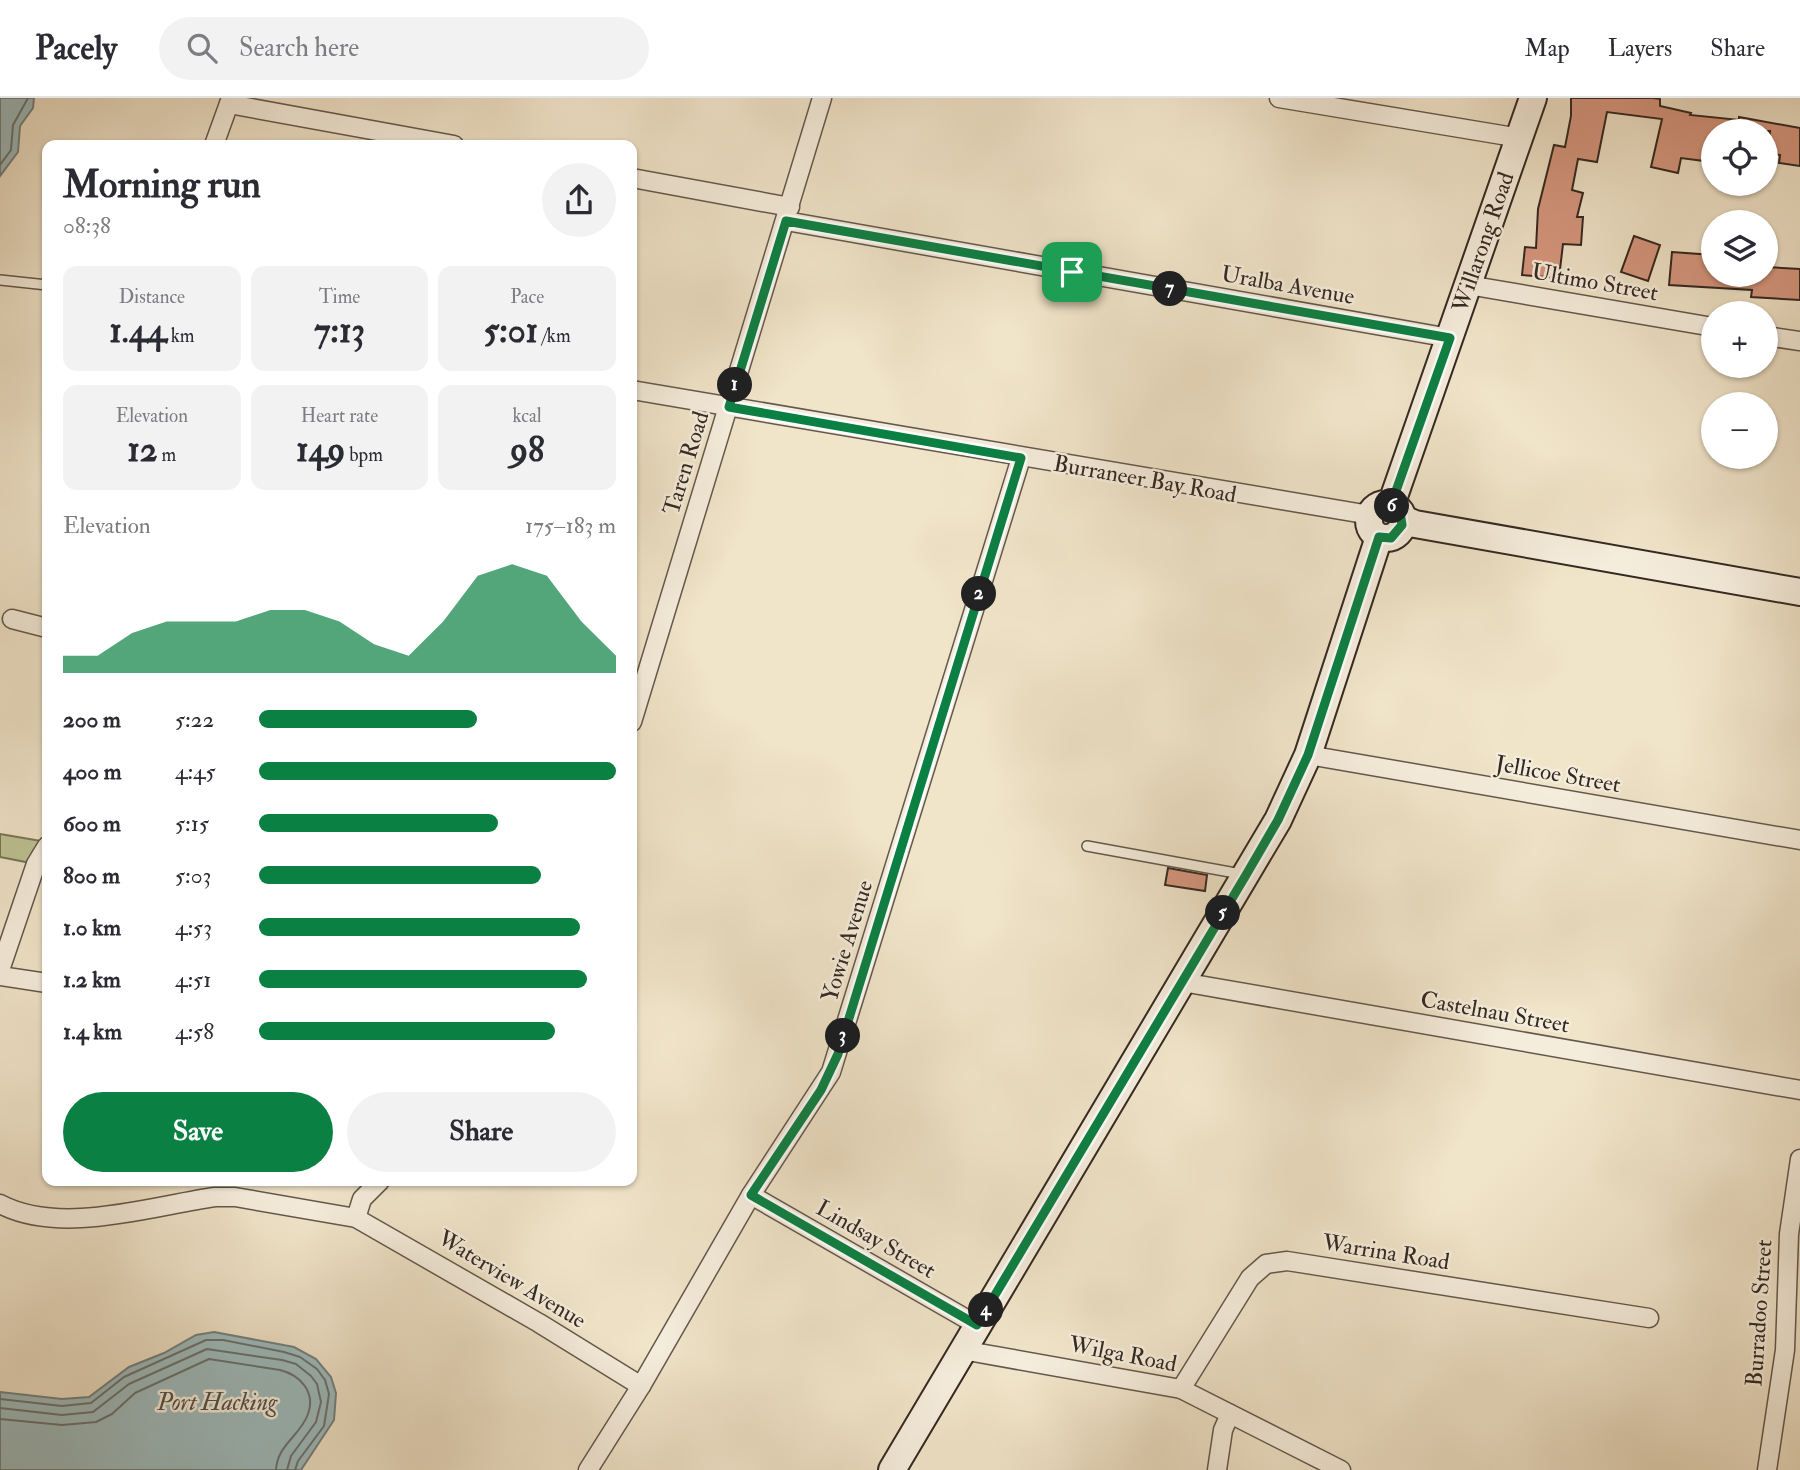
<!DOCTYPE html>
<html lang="en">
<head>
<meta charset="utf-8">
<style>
  :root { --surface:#fff; --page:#f2f2f3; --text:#2b2b33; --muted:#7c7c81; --line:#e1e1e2; --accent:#0b8043 }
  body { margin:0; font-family:"IM FELL Double Pica",serif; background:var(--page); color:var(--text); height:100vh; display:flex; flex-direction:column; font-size:26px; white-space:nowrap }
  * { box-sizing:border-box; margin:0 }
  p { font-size:23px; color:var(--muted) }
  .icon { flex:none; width:38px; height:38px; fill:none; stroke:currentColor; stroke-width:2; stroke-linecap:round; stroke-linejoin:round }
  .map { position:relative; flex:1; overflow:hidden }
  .sheet { position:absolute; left:42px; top:42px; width:595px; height:1046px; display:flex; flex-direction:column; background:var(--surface); border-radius:14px; box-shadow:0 2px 5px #0004 }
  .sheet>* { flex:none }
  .buttons { position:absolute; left:1701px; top:21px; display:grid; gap:14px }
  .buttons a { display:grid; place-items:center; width:77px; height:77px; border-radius:50%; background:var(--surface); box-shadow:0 2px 5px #0004; font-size:35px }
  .pin { position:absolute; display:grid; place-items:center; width:60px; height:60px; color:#fff; margin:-30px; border-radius:14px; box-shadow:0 4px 10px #0006 }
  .km { position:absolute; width:35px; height:35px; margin:-18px; border-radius:50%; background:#222; color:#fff; font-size:19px; line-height:35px; text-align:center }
  .round { display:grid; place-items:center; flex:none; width:74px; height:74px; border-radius:37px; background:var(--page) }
  .overview { display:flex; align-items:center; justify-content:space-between; height:119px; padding:0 21px }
  h1 { font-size:38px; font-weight:700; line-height:52px }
  .metrics { display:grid; grid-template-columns:repeat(3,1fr); gap:10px; height:119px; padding:7px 21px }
  .metrics div { display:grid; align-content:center; border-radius:14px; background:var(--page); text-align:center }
  .metrics b { font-size:35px; font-weight:700 }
  .metrics small { font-size:19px; font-weight:400 }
  .metrics p { font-size:19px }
  .chart { height:196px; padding:14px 21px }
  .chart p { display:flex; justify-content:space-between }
  .chart svg { width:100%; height:126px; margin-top:7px; fill:var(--accent); opacity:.7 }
  .button { display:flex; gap:14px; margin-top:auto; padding:14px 21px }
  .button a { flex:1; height:80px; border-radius:42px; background:var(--accent); color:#fff; font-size:28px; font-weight:700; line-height:80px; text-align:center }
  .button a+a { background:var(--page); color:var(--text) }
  ul { padding:0 21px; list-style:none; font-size:23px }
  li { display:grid; grid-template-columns:112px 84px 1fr; align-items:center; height:52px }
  li i { height:18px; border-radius:9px; background:var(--accent) }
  header { display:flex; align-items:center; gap:42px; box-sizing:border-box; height:98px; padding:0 35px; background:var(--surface); border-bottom:2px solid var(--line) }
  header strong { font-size:33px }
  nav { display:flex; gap:38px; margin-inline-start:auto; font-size:24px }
  .search { width:490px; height:63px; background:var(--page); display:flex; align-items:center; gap:18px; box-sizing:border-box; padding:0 24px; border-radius:38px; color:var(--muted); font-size:26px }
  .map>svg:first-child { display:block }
  .green { fill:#bec393; stroke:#79765a; stroke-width:2 }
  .water { fill:#9dbcbf; stroke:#738180; stroke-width:2 }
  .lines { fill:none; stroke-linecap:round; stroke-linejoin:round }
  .shore { stroke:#687270; stroke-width:2 }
  .building { fill:#d6977f; stroke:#342922; stroke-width:2 }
  .lane-casing { stroke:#63584c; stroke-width:12 }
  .street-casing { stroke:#63584c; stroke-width:21 }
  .secondary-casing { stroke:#342922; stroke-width:30 }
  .lane { stroke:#f5eddc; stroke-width:9 }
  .street { stroke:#f5eddc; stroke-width:18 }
  .secondary { stroke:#f5eddc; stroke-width:26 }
  .route-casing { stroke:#fff; stroke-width:14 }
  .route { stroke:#0b8043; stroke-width:9 }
  .labels { text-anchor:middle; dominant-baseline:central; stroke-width:5; stroke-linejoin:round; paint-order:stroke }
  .street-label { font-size:23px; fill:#342922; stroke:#f5eddc }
  .water-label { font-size:24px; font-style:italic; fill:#4e4e49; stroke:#f5eddc }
</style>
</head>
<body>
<header>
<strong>Pacely</strong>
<div class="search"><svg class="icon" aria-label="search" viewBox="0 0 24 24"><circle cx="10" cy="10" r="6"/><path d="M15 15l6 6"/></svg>Search here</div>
<nav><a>Map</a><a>Layers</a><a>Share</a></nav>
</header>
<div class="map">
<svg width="1800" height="1372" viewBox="0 0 1800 1372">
  <rect width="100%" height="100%" fill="#f0e4c9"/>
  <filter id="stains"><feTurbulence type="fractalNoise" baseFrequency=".00286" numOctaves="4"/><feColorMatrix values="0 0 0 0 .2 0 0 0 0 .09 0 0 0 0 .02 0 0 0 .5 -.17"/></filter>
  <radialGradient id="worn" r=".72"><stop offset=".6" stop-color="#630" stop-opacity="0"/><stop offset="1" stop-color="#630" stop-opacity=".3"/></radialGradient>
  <path class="green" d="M0,736L47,744L36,766L0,759Z"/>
  <g class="water">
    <path d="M0,0H34L33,10L20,28L18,54L0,78Z"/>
    <path d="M214,1234L294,1249L316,1261L331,1279L336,1295L334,1322L301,1372H0V1294L62,1301L89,1299L129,1269L164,1255L196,1237Z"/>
  </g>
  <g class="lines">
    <g class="shore">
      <path d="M0,67L11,52L13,27L28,0"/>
      <path d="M0,1301L62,1308L91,1305L124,1279L206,1242H223L284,1254L300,1259L317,1271L325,1282L329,1296L324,1328L298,1363L295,1372"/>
      <path d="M0,1310L62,1317L93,1314L129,1286L207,1251L282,1262L296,1266L311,1278L317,1286L321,1304L316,1324L291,1358L287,1372"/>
      <path d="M0,1321L62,1327L96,1324L112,1316L135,1295L209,1261L280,1272C300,1277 316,1294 308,1316C301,1337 277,1347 276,1372"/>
    </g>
  </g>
  <g class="building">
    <path d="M1571,0H1653L1660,1V8L1691,15L1690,17L1739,22V19L1800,30V68L1779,65L1780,57L1767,55L1770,33H1713L1712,64L1681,60L1678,75L1651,69L1662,21L1607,14L1597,64L1578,61L1572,92L1583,95L1577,119H1583L1581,147L1563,146L1559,180L1522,177L1525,149L1536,150L1538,111L1554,47L1565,49L1571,18Z"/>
    <path d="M1634,138L1660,147L1648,183L1621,174Z"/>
    <path d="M1672,154L1713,157V177H1766V169L1800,171V202L1751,199L1752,192L1669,187Z"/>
    <path d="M1168,770L1207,777L1205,793L1165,787Z"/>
  </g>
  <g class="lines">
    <defs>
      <g id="lane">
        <path d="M0,182L47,187"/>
        <path d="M1087,748L1241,776"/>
      </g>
      <g id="street">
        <path d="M1279,0L1520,40"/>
        <path d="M229,6L454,47"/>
        <path d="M214,47L231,0"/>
        <path d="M632,80L790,109"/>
        <path d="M786,123L1450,240"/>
        <path d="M1468,187L1713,229"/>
        <path d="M1766,238L1800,243"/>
        <path d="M632,292L1370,417"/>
        <path d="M12,521L47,530"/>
        <path d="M632,624L822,0"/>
        <path d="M1308,657L1800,742"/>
        <path d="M0,872L36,766L47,748"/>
        <path d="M0,878L47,885"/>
        <path d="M1182,884L1800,992"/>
        <path d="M751,1097L977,1227"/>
        <path d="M0,1106C61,1138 151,1108 215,1099H235L356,1120L539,1225L641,1288"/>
        <path d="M356,1120L362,1101L380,1083"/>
        <path d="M962,1252L1181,1291L1341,1372"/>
        <path d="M1181,1291L1250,1180L1266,1166L1287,1163L1649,1220"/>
        <path d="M588,1372L641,1288L751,1097L831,974L1021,360"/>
        <path d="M1217,1372L1223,1332L1230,1316"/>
        <path d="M1767,1372L1785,1252L1789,1136L1800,1061"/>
      </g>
      <g id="secondary">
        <circle cx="1386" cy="423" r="17"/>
        <path d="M1391,407L1533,0"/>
        <path d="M1403,421L1415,426L1800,494"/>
        <path d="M892,1372L1278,722L1308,657L1379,439"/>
      </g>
    </defs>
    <use href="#lane" class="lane-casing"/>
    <use href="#street" class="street-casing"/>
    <use href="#secondary" class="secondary-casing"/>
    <use href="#lane" class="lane"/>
    <use href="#street" class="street"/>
    <use href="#secondary" class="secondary"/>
  </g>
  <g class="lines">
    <defs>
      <path id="route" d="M786,123L1450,240L1391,407L1400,414L1402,427L1391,440L1379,439L1308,657L1278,722L1246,777L977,1227L751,1097L821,992L838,956L1021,360L729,309Z"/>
    </defs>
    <use href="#route" class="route-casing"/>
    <use href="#route" class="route"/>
  </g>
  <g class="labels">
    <g class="street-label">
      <text transform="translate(1483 144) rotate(-71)">Willarong Road</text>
      <text transform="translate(1595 184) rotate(10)">Ultimo Street</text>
      <text transform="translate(1288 187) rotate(10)">Uralba Avenue</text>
      <text transform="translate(686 365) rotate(-73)">Taren Road</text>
      <text transform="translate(1145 381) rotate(10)">Burraneer Bay Road</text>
      <text transform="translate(1558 676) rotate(10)">Jellicoe Street</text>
      <text transform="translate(847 843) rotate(-73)">Yowie Avenue</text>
      <text transform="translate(1495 914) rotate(10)">Castelnau Street</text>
      <text transform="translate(876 1141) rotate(30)">Lindsay Street</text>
      <text transform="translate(1386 1154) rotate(9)">Warrina Road</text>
      <text transform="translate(512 1181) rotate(31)">Waterview Avenue</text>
      <text transform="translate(1759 1215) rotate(-86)">Burradoo Street</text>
      <text transform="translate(1123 1256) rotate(11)">Wilga Road</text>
    </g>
    <g class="water-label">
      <text x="217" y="1304">Port Hacking</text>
    </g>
  </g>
  <rect width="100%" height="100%" filter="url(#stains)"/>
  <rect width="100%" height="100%" fill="url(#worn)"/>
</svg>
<div class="buttons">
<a><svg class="icon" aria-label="locate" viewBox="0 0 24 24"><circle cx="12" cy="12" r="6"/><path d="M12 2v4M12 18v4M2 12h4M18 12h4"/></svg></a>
<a><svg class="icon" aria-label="layers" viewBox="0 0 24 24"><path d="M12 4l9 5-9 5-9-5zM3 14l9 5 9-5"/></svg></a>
<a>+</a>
<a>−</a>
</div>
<div class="pin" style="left:1072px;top:174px;background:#1e9e55"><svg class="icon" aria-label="arrive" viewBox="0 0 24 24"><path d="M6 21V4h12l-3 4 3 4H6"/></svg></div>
<b class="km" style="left:735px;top:287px">1</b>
<b class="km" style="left:979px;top:496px">2</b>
<b class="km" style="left:843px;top:938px">3</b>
<b class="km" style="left:986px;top:1212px">4</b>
<b class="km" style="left:1223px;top:815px">5</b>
<b class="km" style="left:1392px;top:408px">6</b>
<b class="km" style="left:1170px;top:191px">7</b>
<section class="sheet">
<div class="overview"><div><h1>Morning run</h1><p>08:38</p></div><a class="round"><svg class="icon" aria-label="share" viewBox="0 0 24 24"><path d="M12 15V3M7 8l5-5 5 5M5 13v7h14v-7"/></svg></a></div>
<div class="metrics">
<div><p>Distance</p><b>1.44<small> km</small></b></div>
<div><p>Time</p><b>7:13</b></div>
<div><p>Pace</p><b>5:01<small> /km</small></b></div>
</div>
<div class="metrics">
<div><p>Elevation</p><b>12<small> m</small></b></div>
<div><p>Heart rate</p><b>149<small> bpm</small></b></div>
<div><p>kcal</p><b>98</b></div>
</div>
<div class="chart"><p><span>Elevation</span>175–183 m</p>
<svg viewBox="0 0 160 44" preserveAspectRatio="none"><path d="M0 44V38L10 38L20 30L30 26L40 26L50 26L60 22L70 22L80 26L90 34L100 38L110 26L120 10L130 6L140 10L150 26L160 38V44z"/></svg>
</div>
<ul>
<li><b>200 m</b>5:22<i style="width:61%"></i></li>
<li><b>400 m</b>4:45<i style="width:100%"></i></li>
<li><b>600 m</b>5:15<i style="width:67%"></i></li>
<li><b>800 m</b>5:03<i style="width:79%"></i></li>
<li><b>1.0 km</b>4:53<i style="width:90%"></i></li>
<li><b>1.2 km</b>4:51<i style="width:92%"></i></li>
<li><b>1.4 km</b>4:58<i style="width:83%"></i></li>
</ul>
<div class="button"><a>Save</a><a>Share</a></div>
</section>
</div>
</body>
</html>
